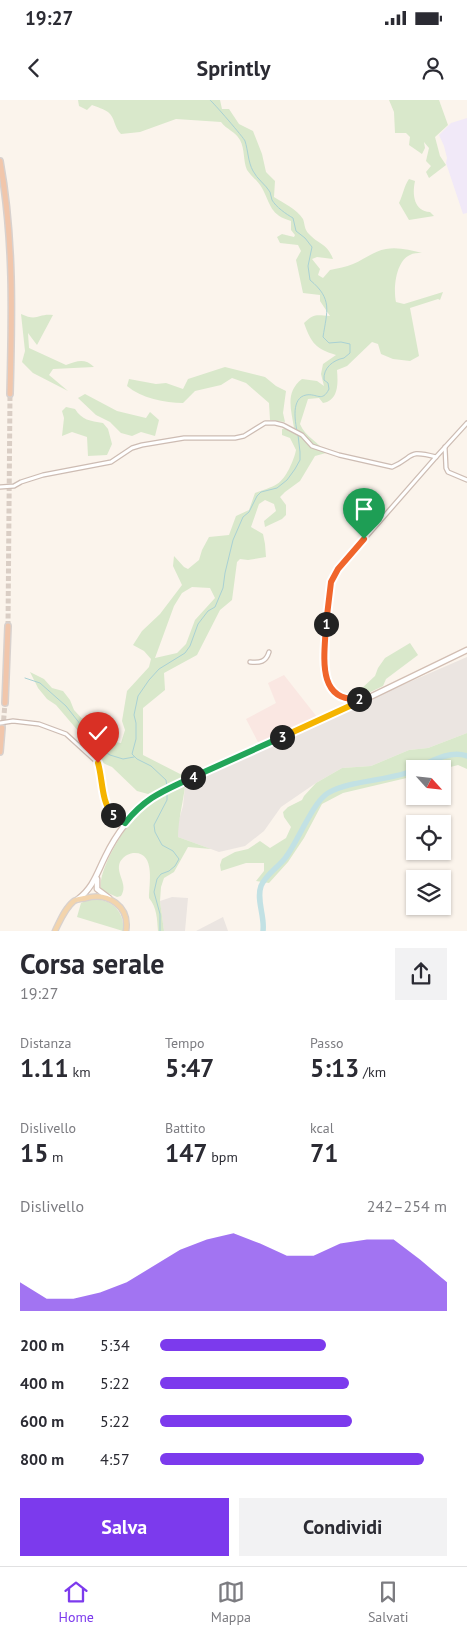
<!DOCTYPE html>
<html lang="it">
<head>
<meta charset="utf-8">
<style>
  :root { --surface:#fff; --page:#f2f2f3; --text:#2b2b33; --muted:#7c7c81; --line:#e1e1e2; --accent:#7c3aed }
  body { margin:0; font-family:"PT Sans",sans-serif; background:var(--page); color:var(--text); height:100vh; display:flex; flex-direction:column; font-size:19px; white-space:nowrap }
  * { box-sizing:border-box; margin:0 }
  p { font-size:16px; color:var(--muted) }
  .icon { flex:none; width:28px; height:28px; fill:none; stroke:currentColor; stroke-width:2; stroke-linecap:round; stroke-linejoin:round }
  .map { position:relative; height:831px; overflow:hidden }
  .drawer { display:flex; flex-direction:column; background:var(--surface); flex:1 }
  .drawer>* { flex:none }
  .needle { width:32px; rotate:117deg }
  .controls { position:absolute; left:406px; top:660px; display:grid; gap:10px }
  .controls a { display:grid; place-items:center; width:45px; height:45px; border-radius:0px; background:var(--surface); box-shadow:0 1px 4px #0004; font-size:25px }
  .pin { position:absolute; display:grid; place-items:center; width:42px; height:42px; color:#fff; margin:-51px -21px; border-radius:50% 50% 50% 0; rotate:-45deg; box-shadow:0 0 5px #0007 }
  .pin .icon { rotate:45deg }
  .km { position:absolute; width:25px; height:25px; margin:-12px; border-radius:50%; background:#222; color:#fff; font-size:14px; line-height:25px; text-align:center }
  .round { display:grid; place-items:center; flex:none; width:52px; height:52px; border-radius:0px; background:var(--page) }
  .head { display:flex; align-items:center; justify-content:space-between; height:85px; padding:0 20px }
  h1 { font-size:28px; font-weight:700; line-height:38px }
  .stats { display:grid; grid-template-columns:repeat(3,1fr); gap:8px; height:85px; padding:5px 20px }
  .stats div { display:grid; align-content:center }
  .stats b { font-size:25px; font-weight:700 }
  .stats small { font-size:14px; font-weight:400 }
  .stats p { font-size:14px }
  .chart { height:140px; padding:10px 20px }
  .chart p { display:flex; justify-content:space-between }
  .chart svg { width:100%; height:90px; margin-top:5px; fill:var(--accent); opacity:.7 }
  .action { display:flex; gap:10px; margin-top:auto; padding:10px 20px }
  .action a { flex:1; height:58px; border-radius:0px; background:var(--accent); color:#fff; font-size:20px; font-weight:700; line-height:58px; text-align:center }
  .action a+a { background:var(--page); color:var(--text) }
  ul { padding:0 20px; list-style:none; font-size:16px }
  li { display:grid; grid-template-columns:80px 60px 1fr; align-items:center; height:38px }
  li i { height:12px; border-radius:6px; background:var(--accent) }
  .status { display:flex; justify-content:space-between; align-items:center; height:35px; padding:0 25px; background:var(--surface); direction:ltr }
  .status svg { height:14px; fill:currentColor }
  header { display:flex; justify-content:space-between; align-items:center; height:65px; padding:0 20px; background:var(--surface); font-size:22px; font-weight:700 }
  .tab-bar { display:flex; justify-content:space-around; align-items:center; height:70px; border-top:1px solid var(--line); background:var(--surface); font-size:14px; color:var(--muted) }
  .tab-bar a { display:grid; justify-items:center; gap:2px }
  .tab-bar .active { color:var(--accent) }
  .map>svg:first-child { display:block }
  .commercial { fill:#fae7e2 }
  .industrial { fill:#ebe5e1 }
  .education { fill:#f1e9f8 }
  .green { fill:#d9e8cb; fill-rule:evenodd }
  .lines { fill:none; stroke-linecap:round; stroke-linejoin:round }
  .stream { stroke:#a9d1d4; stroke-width:1 }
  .river { stroke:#c2e1e4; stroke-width:5.5 }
  .trunk-tunnel { stroke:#dacec5; stroke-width:5; stroke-dasharray:5 2.5; stroke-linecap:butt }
  .minor-casing { stroke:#cdbcb3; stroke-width:5.5 }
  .secondary-casing { stroke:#d2beb3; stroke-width:7 }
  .primary-casing { stroke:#d8d1ce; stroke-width:7 }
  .trunk-casing { stroke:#d8d1ce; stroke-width:8 }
  .minor { stroke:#fff; stroke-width:3 }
  .secondary { stroke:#fff; stroke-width:4.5 }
  .primary { stroke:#f3d4ac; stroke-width:4.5 }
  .trunk { stroke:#f1c6ab; stroke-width:5 }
  .split-1-casing { stroke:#fff; stroke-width:10 }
  .split-2-casing { stroke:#fff; stroke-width:10 }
  .split-3-casing { stroke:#fff; stroke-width:10 }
  .split-4-casing { stroke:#fff; stroke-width:10 }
  .split-5-casing { stroke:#fff; stroke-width:10 }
  .split-6-casing { stroke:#fff; stroke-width:10 }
  .split-1 { stroke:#f0652b; stroke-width:6 }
  .split-2 { stroke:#f0652b; stroke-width:6 }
  .split-3 { stroke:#f5b400; stroke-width:6 }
  .split-4 { stroke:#22a559; stroke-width:6 }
  .split-5 { stroke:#22a559; stroke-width:6 }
  .split-6 { stroke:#f5b400; stroke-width:6 }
</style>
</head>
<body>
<div class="status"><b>19:27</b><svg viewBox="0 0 49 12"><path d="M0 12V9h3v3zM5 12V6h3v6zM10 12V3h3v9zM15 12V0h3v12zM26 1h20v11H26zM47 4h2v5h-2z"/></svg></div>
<header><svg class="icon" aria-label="back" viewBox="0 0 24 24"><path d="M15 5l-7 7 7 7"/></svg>Sprintly<svg class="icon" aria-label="person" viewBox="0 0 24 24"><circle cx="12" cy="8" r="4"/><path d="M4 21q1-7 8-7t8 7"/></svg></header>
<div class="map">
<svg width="467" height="831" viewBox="0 0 467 831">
  <rect width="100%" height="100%" fill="#fbf4ec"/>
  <path class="commercial" d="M284,575L317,617L259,644L246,619L276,603L268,583Z"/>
  <g class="industrial">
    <path d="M467,557V633L428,648L409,650L371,666L342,668L316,683L281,707L264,731L245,746L219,752L178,737V723L183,706L185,686L301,629Z"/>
    <path d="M172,797L188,798L185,831H164L160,801Z"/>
    <path d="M223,817L228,831H196Z"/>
  </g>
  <path class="education" d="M467,18V113L463,114L446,63L447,58L444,46L439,35L451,23Z"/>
  <g class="green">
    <path d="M78,0H220L222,9H229L239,24L253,31L262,54L266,72L275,81L274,97C283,103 297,109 303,119C305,124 304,129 309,134C319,145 327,143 333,159L317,157L312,159L320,169L318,175L323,178L330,170C338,168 346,167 353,164C365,159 374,151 386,149C398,147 410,150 422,153C418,153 413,153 410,155C396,161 393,188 396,202L404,204L443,192L440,200L438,199L410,208L419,256L410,261L393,259L381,254L378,244L372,242L347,266L337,270C338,283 339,300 323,303L319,298L308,299L300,324C305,337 319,342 326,353L315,356L300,381L285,392L280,397L286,405V415L282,419L265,427L264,421L276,411L274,404L265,400L259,404L251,427L263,434L265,444L266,457L248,460L240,459L237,462L232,500L220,510L197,555L164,573L165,590L143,608V655L186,677L148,694L137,691L112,667L105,664L86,647L85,639L56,605L47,599L38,588L30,572L44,579L52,588L63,591L70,600L74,610L88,625L100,629L105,640L121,643L125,630L122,621L127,591L149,567L151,559L144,551L133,545L142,531L160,514L182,485L173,466L174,456L184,467L188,469L199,460L202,450L209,437L229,435L236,416L249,410L255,393C262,390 271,388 277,384C286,379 294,360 296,350L290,338L282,335V329L294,328C291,309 285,292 302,279L317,281L324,286L321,274L323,264L336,255C316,249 311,243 304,223C314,213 317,215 330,216L320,201V195L303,193L296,160L301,151L298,145L280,143L277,137L282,134L294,137L295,135L291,130V121C270,115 271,105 262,88C258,81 251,76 247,70C243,61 245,49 240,40C235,31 227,30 221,22L176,19L140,32L121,34C114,28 115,17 108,12C104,9 97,7 92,5L87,10L79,6ZM192,487L210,488L215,498L195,520L186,544L177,553L155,558L174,506L182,493Z"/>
    <path d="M389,0H439L448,25L435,37L440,56L446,65L429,78L426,72L431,66L426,61L429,48L424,42L425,48L422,54L409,45L410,37L406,33H395L394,12Z"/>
    <path d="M409,79L415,81C412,95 414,111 430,112L434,116L409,120L399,103C403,95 404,86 409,79Z"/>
    <path d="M21,214C38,222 38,213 53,215L37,245L28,233L29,248L66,265C77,261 85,258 94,267L53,269L49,275L68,291L33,273L22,262L25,251Z"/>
    <path d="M225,267L265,277L276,286L286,291L283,313L285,322L270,320L269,303L246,283L232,278L221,285L195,291L183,303C165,303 141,298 127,286L129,279L156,284L166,283L183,289L188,279Z"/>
    <path d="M85,294L117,311L146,318L150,312L159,320L155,336L141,332L132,336L121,333L110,322L96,315L78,298Z"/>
    <path d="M66,307L75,309C82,320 90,321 103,323L108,329L112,344L107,355L88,356L87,337L72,332L62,336L64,318L62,311Z"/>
    <path d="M410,543L418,555L386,579L383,586L352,601L350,596L360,590L375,576L378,568L385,558Z"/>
    <path d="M467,633V669L458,665L443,669H415V676L343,693L322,704L304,738L288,762L269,783L256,781L264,771V763H246L221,771L220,765L222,759L235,752L248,749L260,741L270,748L286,738L291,727L284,717L283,712L288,707L302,700L304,696L316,683L342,668L371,666L409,650L428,648Z"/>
    <path d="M185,686C183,703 178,720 178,737L211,749L188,747L174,772L164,778L161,787L160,801L164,831H158C157,818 157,808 149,798C149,784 156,751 133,753C127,754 123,757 120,762C115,774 129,784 121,796L117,797L101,790C97,772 122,731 135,717C140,710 149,704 156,699C165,694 175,691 185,686Z"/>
    <path d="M90,799C110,798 125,810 123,831L77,817L81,803Z"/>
  </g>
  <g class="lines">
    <g class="stream">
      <path d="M210,0C213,2 244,38 245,41C248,50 248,62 253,71C257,79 266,85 270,92C271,95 271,97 272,100C276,107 286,114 293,118L296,131L305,138L312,147L308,166L310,180C333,199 327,211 323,237L329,243L341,242L350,244V253L344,258C333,260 323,268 324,280L328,283L329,289C322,303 317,293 306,295C291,298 295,321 297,331"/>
      <path d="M25,578L40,583L66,606L99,648L110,655L123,659L134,657"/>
      <path d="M167,687L166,680L151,666L137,659L132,654L136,639V623L134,615L138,596L149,580L159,569L185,553L190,546L198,524L208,511L215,507L223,488L225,473L233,440L243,417L249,412L257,396L261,392L277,388L287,380L295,369L300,360V352L298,335"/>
      <path d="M160,831V814L154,792L157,779L161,774L169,771L175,766L179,759L173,751L162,745L155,732L154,725L167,700V691"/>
    </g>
    <path class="river" d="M263,831C265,816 256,800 261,786C266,774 279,767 286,757C298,741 313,702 328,693C349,681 382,681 406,673C425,666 446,649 467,656"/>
    <g class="trunk-tunnel">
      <path d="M8,526L10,294"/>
      <path d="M3,628L5,603"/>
    </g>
    <defs>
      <g id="minor">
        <path d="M445,347L446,368L448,372L467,380"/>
        <path d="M0,387L14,386L21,382L43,375L111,362L132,348L142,345L184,338H235L244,336L265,323H275L283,325L302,335L312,346L339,355L392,367C415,357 406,349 436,357"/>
        <path d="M250,562C260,563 266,562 269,552"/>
        <path d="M364,599H349L340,596L331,588L327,582L325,573L326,518L329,489L331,482L338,469L436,357L467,323"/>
        <path d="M0,623L13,621L39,624L66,634L98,663L102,678L105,700L111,713L118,719L125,723"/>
      </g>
      <g id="secondary">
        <path d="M97,779V789L109,798"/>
        <path d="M78,799C93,788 97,773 105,757C117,732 132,713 153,696L372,596L467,550"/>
      </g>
      <path id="primary" d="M55,831C60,821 65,808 74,801C77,799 82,799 86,798C108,792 130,806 126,831"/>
      <g id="trunk">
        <path d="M0,61C14,139 12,215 10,294"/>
        <path d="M5,603L8,526"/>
        <path d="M0,652L2,628"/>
      </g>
    </defs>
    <use href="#minor" class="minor-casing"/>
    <use href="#secondary" class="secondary-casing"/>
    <use href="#primary" class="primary-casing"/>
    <use href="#trunk" class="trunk-casing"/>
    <use href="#minor" class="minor"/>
    <use href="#secondary" class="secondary"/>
    <use href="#primary" class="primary"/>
    <use href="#trunk" class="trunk"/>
  </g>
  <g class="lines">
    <defs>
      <path id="split-1" d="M326,524L331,482L338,469L364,439"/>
      <path id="split-2" d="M326,524C325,553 315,602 359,599"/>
      <path id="split-3" d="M282,637L365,599H359"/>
      <path id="split-4" d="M193,677L282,637"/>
      <path id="split-5" d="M113,715L125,723C147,696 164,691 193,677"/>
      <path id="split-6" d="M98,663C103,680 101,702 113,715"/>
    </defs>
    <use href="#split-1" class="split-1-casing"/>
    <use href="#split-2" class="split-2-casing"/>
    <use href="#split-3" class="split-3-casing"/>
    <use href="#split-4" class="split-4-casing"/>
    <use href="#split-5" class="split-5-casing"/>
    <use href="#split-6" class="split-6-casing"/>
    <use href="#split-1" class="split-1"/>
    <use href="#split-2" class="split-2"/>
    <use href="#split-3" class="split-3"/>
    <use href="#split-4" class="split-4"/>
    <use href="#split-5" class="split-5"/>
    <use href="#split-6" class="split-6"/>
  </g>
</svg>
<div class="controls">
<a><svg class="needle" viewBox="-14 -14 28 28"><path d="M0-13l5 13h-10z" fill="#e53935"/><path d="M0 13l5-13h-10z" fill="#7c7c81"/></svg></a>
<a><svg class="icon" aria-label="locate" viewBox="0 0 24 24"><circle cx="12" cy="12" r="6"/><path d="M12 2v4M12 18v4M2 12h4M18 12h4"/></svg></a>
<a><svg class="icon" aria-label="layers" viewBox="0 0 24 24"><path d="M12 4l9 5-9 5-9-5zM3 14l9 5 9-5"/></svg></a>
</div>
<div class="pin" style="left:364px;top:439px;background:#1e9e55"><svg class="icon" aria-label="arrive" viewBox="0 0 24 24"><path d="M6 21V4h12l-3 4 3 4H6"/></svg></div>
<div class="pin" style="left:98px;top:663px;background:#d93025"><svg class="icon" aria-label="check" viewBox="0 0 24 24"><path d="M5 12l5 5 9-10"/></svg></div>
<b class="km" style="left:326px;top:524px">1</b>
<b class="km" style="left:359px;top:599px">2</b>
<b class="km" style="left:282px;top:637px">3</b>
<b class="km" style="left:193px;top:677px">4</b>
<b class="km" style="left:113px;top:715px">5</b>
</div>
<section class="drawer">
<div class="head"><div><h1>Corsa serale</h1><p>19:27</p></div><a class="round"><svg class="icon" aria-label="share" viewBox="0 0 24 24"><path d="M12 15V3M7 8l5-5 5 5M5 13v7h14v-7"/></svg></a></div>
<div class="stats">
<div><p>Distanza</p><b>1.11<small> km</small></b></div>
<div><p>Tempo</p><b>5:47</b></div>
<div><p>Passo</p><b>5:13<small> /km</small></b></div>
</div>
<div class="stats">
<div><p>Dislivello</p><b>15<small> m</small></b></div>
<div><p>Battito</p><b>147<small> bpm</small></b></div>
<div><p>kcal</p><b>71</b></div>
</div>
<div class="chart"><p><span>Dislivello</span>242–254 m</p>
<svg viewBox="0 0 160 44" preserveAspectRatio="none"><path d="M0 44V30L10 38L20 38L30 35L40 30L50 22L60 14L70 9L80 6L90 11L100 17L110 17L120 11L130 9L140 9L150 19L160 30V44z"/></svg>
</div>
<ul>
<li><b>200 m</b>5:34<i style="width:58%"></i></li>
<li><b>400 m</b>5:22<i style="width:66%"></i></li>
<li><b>600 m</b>5:22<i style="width:67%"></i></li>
<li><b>800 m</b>4:57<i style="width:92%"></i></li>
</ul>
<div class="action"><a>Salva</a><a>Condividi</a></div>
</section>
<nav class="tab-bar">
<a class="active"><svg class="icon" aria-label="home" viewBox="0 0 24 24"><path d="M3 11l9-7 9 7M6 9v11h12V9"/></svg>Home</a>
<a><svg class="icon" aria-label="map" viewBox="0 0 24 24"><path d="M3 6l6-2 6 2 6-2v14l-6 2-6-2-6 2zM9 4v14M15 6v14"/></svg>Mappa</a>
<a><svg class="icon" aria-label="saved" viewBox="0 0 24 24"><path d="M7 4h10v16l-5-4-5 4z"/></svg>Salvati</a>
</nav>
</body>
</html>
